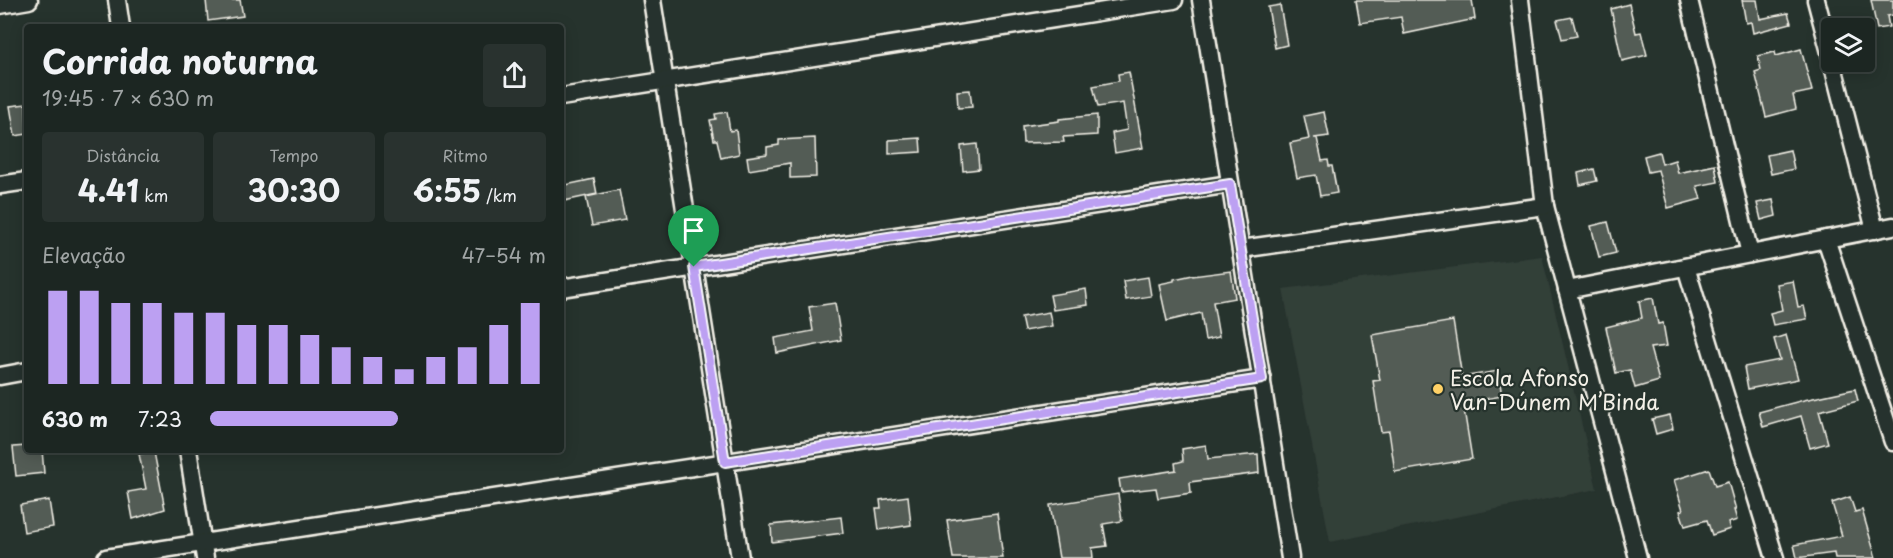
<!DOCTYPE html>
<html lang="pt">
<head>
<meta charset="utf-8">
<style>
  :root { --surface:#1c2622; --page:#29322f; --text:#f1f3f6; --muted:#a0a5a5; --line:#3a4340; --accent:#bca0f2 }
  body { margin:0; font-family:"Playpen Sans",sans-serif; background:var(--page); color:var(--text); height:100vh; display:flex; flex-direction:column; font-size:22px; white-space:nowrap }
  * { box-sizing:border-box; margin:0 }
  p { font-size:20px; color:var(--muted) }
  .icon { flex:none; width:33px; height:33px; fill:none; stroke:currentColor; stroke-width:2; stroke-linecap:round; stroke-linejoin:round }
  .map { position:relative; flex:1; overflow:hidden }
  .sheet { position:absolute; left:24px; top:24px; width:540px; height:429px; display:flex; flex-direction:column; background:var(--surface); border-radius:6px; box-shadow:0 3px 15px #0003,0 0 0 2px var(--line) }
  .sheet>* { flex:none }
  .fabs { position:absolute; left:1821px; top:18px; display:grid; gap:12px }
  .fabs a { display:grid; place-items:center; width:54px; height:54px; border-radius:6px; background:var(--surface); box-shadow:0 3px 15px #0003,0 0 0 2px var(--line); font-size:30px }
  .pin { position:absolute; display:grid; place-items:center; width:51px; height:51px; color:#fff; margin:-62px -26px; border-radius:50% 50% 50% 0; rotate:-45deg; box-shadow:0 0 6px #0007 }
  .pin .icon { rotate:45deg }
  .round { display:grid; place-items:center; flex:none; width:63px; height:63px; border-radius:6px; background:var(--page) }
  .summary { display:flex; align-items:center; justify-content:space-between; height:102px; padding:0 18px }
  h1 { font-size:33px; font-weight:700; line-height:45px }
  .stats { display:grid; grid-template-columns:repeat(3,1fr); gap:9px; height:102px; padding:6px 18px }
  .stats div { display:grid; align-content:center; border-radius:6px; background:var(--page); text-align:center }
  .stats b { font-size:30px; font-weight:700 }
  .stats small { font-size:16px; font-weight:400 }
  .stats p { font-size:16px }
  .chart { height:168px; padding:12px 18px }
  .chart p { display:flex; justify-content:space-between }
  .chart svg { width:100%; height:108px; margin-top:6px; stroke:var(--accent); stroke-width:6 }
  ul { padding:0 18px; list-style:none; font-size:20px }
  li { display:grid; grid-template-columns:96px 72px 1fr; align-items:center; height:45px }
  li i { height:15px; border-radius:8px; background:var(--accent) }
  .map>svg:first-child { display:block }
  .built { fill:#333f39 }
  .building { fill:#525c55; stroke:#f4f1e8; stroke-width:1.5 }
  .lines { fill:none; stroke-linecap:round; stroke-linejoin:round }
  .street-casing { stroke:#f4f1e8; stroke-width:21 }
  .street { stroke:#26332d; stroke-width:16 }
  .route-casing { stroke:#fff; stroke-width:12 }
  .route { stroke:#bca0f2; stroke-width:8 }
  .poi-dot { fill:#ffd166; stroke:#26332d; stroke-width:2 }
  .labels { text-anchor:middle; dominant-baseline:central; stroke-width:4.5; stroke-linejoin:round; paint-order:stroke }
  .poi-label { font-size:21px; fill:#f4f1e8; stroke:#26332d; text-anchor:start }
</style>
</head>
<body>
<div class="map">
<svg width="1893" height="558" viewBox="0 0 1893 558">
  <rect width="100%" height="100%" fill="#26332d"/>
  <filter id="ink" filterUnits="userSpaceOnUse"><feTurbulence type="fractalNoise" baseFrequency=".0167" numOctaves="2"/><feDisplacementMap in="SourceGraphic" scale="12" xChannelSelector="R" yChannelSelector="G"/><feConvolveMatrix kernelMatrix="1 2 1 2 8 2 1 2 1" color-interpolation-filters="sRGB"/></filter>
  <g filter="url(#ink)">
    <path class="built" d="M1542,256L1597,489L1330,542L1283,289Z"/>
    <g class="building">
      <path d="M206,0H240L243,16L208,21Z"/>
      <path d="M1356,0H1472L1475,19L1404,34L1401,17L1360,23Z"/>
      <path d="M1742,0H1757L1760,19L1788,13L1791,23L1753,33L1751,22L1746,23Z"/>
      <path d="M1871,0H1893V15L1887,16L1889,27L1877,29Z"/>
      <path d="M1629,4L1636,33L1641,32L1647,55L1622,61L1611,9Z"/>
      <path d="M1280,5L1287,45L1275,48L1268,7Z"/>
      <path d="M1572,17L1577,36L1562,39L1557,20Z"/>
      <path d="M1801,49L1812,91L1793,95L1796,109L1766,117L1755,72L1761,70L1758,56L1775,52L1776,56Z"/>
      <path d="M1129,72L1143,148L1115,153L1112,133L1127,130L1123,103L1098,107L1093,86L1119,81L1118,74Z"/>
      <path d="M970,90L972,107L958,108L957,91Z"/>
      <path d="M26,104L27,134L15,136L10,106Z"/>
      <path d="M727,112L730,131L736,130L739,154L721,158L717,140H714L710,120L716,119L715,114Z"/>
      <path d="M1324,112L1329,136L1314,138H1317L1322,161L1328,160L1329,166H1332L1337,193L1320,196L1316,175L1297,178L1290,143L1309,139L1304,116Z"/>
      <path d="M1097,115V135L1063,137L1064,142L1023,143L1022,126L1059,121V119Z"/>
      <path d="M815,138L816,177L790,178V163L749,170L747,157L767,154V147L779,145V140Z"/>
      <path d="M920,138L921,152L889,154V140Z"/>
      <path d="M977,144L979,169L963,171L961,146Z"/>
      <path d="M1790,150L1794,169L1771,174L1767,155Z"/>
      <path d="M1659,152L1662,164L1675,160L1678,173L1715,165L1718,182L1697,186L1701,199L1668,208L1658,170L1648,172L1644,156Z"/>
      <path d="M1594,169L1597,181L1580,185L1578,173Z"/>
      <path d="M594,179L597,194L564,201L561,186Z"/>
      <path d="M619,190L625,220L592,226L586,197Z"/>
      <path d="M1773,200L1776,216L1761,220L1757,203Z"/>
      <path d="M1608,222L1616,253L1599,257L1591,226Z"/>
      <path d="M1231,271L1235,298L1213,302L1219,337L1205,340L1201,313L1167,321L1159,284L1174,281V279L1193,275V276Z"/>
      <path d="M1148,277L1151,296L1126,300L1123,281Z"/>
      <path d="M1793,281L1798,307L1804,306L1807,319L1773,325L1770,313L1782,310L1777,284Z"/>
      <path d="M1086,289L1088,305L1053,310L1050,295Z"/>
      <path d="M1653,298L1658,324L1663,323L1667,346L1650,348L1659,381L1635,388L1630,370L1616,373L1606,327L1642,318L1639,301Z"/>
      <path d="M835,303L841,340L777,353L775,338L813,331L809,307Z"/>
      <path d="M1049,312L1052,326L1024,331L1021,317Z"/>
      <path d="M1453,321L1462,377L1498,371L1502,396L1463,403L1472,459L1395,472L1389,431L1381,432L1373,381L1380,380L1372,335Z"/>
      <path d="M1786,335L1798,379L1748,389L1744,367L1780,360L1774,339Z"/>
      <path d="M1855,389L1858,401L1819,411L1828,443L1810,448L1801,416L1763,427L1759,412L1804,400Z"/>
      <path d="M1670,415L1673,429L1656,434L1652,419Z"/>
      <path d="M1206,445L1208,459L1258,454L1259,473L1190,482L1191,493L1158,498L1156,488L1121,492L1119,479L1176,470L1175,463L1183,461L1182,449Z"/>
      <path d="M27,446V450H42L44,473L16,476L13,447Z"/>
      <path d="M154,452L165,509L133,519L128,492L146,489L139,454Z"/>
      <path d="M1709,469L1715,486L1728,482L1736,510H1734L1737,520L1728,523L1730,529L1712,535L1707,520L1685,526L1680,511L1683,510L1674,480Z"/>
      <path d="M1118,494L1122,521L1103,524L1107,546L1092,548L1093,558H1059L1050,505Z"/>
      <path d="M908,496L911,525L879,530L876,508H881L880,500Z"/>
      <path d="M1850,497L1855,512L1862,510L1876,558H1835L1834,553L1797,558L1794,545L1842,536L1832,503Z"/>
      <path d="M49,500L53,527L24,532L20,505Z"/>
      <path d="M997,513L1003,558H953L947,520Z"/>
      <path d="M841,517L843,533L772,542L771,525Z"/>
    </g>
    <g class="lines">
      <defs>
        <g id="street">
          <path d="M117,0L121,27"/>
          <path d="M652,0L740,558"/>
          <path d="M1201,0L1290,558"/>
          <path d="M1520,0L1545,206L1638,558"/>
          <path d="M1689,0L1750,254"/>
          <path d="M1816,0L1832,60"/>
          <path d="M0,5L29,0"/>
          <path d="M1832,62L1875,230"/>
          <path d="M561,97L1174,0"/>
          <path d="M0,185L27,181"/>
          <path d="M1826,239L1893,442"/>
          <path d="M1241,249L1545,206"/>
          <path d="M1686,267L1775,558"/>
          <path d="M561,288L1230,184"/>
          <path d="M1567,290L1893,226"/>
          <path d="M0,376L27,371"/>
          <path d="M188,450L205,558"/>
          <path d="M106,558L1262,379"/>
        </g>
      </defs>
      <use href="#street" class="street-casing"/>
      <use href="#street" class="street"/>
    </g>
  </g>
  <g class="lines" filter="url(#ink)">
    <defs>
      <path id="route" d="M1230,184L1262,379L725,462L694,267Z"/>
    </defs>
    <use href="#route" class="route-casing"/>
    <use href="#route" class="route"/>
  </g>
  <circle class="poi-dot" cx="1438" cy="389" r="6"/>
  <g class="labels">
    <g class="poi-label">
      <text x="1450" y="377">Escola Afonso<tspan x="1450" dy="24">Van-Dúnem M’Binda</tspan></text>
    </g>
  </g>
</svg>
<div class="fabs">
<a><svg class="icon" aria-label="layers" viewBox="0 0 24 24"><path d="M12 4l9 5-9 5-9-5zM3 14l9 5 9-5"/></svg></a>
</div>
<div class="pin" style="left:694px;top:267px;background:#1e9e55"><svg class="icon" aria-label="arrive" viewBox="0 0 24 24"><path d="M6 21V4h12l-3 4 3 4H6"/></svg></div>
<section class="sheet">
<div class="summary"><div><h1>Corrida noturna</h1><p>19:45 · 7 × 630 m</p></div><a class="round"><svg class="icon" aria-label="share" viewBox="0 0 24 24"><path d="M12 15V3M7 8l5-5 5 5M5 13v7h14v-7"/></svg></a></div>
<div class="stats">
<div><p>Distância</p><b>4.41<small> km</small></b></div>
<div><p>Tempo</p><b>30:30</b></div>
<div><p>Ritmo</p><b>6:55<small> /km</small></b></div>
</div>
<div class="chart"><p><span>Elevação</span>47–54 m</p>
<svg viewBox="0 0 160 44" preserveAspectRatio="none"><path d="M5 44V6M15 44V6M25 44V11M35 44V11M45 44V15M55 44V15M65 44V20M75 44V20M85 44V24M95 44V29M105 44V33M115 44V38M125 44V33M135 44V29M145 44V20M155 44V11"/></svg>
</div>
<ul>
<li><b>630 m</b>7:23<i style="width:56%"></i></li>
</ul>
</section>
</div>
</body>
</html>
